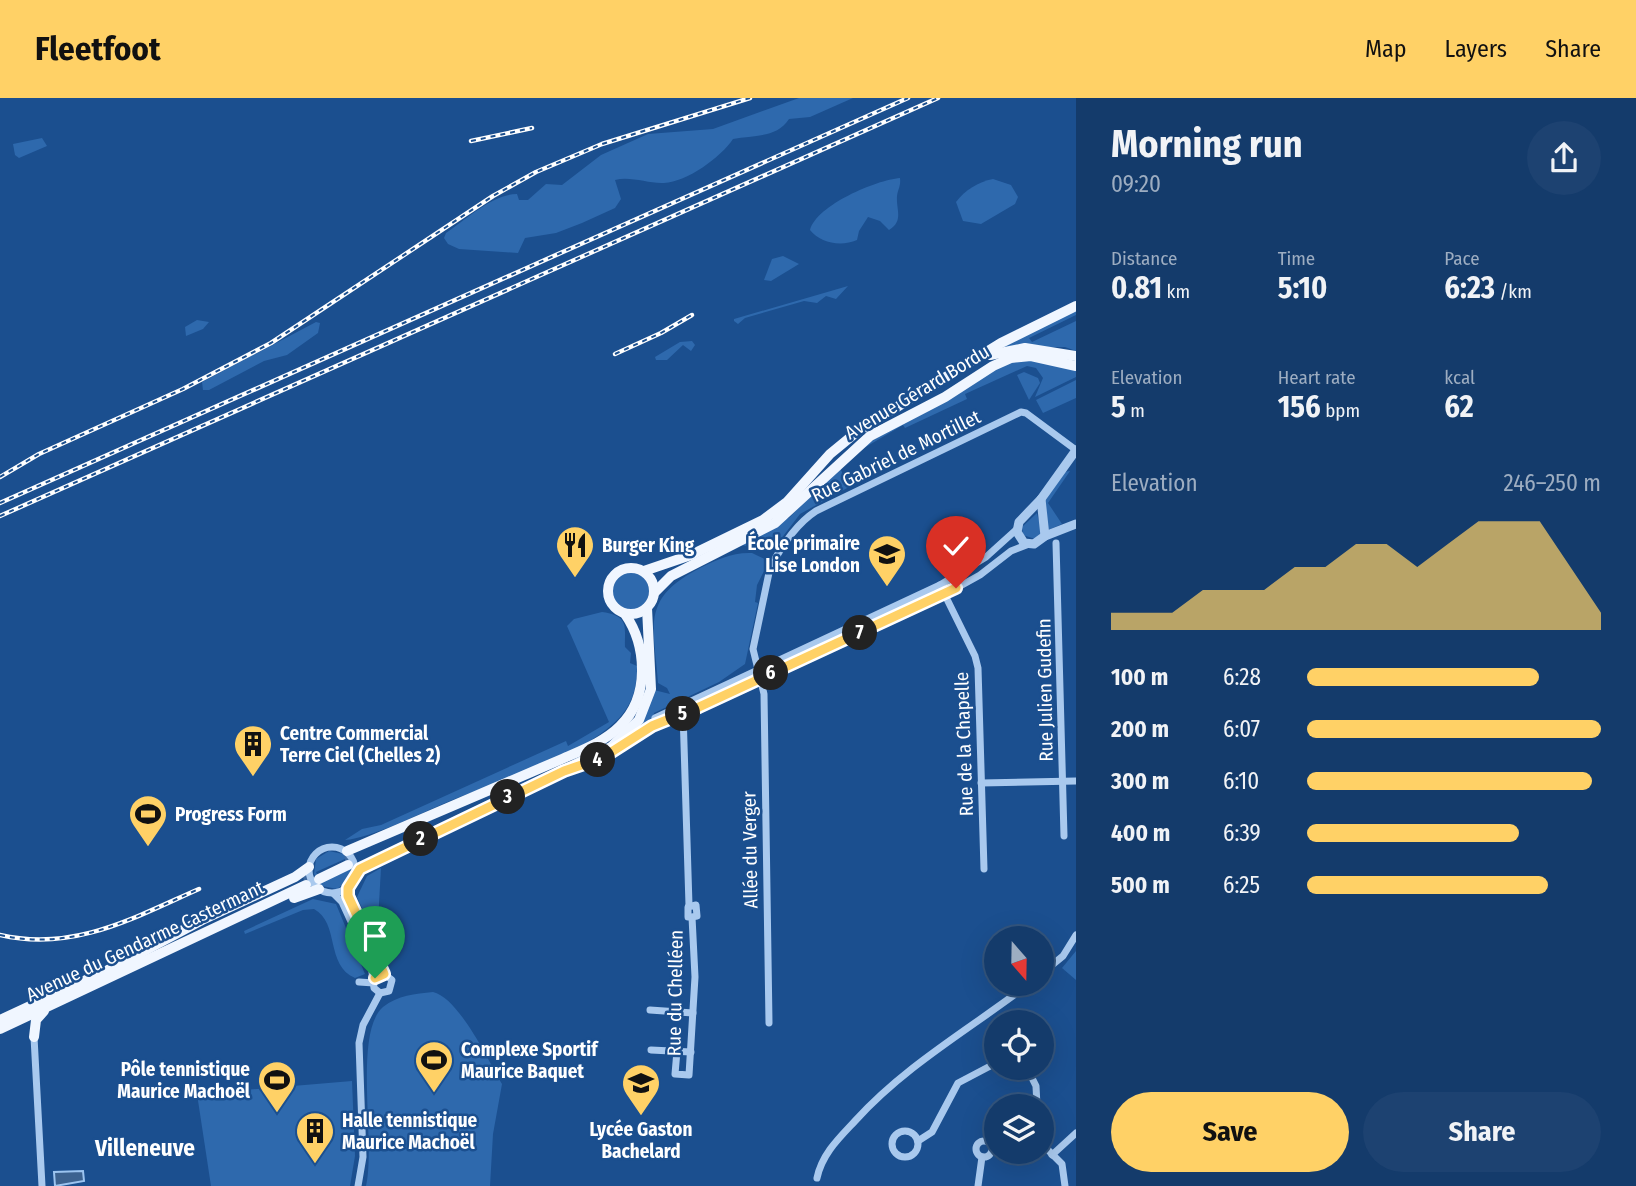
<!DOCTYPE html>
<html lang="en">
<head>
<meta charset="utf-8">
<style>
  :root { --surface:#143b6b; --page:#1d4271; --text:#f1f3f6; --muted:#9dadc1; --line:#33557e; --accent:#ffd166 }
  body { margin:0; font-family:"Fira Sans Condensed",sans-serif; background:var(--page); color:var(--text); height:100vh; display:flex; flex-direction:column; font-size:26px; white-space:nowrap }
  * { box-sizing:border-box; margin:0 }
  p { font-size:23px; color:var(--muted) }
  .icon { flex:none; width:38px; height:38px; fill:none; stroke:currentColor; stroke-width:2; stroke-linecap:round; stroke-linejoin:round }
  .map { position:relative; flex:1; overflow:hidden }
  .sheet { display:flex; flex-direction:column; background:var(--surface); width:560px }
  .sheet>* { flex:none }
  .needle { width:46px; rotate:160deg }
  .tools { position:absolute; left:984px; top:828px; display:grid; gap:14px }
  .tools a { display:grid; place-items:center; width:70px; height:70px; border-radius:50%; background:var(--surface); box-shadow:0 7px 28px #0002,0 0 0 2px var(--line); font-size:35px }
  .pin { position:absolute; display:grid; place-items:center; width:60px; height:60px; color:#fff; margin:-72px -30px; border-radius:50% 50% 50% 0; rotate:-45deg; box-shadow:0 0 7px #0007 }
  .pin .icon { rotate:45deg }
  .km { position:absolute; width:35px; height:35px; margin:-18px; border-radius:50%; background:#222; color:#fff; font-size:19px; line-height:35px; text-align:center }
  .round { display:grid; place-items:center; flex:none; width:74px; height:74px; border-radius:37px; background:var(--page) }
  .overview { display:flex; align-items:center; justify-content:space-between; height:119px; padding:0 35px }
  h1 { font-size:38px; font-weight:700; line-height:52px }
  .metrics { display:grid; grid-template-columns:repeat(3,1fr); gap:10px; height:119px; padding:7px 35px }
  .metrics div { display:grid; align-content:center }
  .metrics b { font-size:30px; font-weight:700 }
  .metrics small { font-size:19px; font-weight:400 }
  .metrics p { font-size:19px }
  .chart { height:196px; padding:14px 35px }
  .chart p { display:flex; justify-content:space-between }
  .chart svg { width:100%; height:126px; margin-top:7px; fill:var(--accent); opacity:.7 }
  .button { display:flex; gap:14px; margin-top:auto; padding:14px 35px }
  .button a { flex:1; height:80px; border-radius:42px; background:var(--accent); color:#111; font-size:28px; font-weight:700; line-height:80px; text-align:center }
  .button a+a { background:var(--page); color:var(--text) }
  ul { padding:0 35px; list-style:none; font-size:23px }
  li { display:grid; grid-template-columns:112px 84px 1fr; align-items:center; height:52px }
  li i { height:18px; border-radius:9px; background:var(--accent) }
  header { display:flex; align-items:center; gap:42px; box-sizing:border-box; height:98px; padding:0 35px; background:var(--accent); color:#111 }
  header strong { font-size:33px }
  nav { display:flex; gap:38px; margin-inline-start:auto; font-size:24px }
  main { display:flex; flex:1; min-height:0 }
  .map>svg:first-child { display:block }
  .green { fill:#2e69ad; fill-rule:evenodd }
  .water { fill:#3c6290; stroke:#9cc4f0; stroke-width:2 }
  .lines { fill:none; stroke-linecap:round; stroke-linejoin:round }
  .primary-tunnel { stroke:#3d69a0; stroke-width:10; stroke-dasharray:10 5; stroke-linecap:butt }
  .minor { stroke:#a9c9ee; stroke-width:7 }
  .tertiary { stroke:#a9c9ee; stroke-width:9 }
  .primary { stroke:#f0f6ff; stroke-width:10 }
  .rail-casing { stroke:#fff; stroke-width:4.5 }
  .rail { stroke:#1b4f8f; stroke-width:2; stroke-dasharray:5; stroke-linecap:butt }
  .route-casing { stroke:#fff; stroke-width:14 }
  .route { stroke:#ffd166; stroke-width:9 }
  .labels { text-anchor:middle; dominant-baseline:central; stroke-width:5; stroke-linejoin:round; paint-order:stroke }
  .street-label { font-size:19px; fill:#fff; stroke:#1b4f8f }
  .poi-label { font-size:19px; font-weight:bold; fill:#fff; stroke:#1b4f8f; text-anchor:start }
  .quarter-label { font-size:23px; font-weight:bold; fill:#fff; stroke:#1b4f8f }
</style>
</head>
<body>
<header>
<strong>Fleetfoot</strong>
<nav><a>Map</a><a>Layers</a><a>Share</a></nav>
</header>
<main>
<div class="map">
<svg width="1076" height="1088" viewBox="0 0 1076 1088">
  <rect width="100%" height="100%" fill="#1b4f8f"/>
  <g class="green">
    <path d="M799,0H853L810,19L789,21C777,40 754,37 733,41C721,59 687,84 664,85C649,86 631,78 615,82L621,101L615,110L582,125L556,135L525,140L518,155L459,151L448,146L444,140L446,135C465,122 493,96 517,96L519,102H528L546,86L562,87L601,57L648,36L713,31Z"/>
    <path d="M42,40L47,48L19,60L15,57L13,46Z"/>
    <path d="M900,80C901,88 898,91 897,98C896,112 904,123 889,132L880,123L868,119L859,133L857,142C841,149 820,145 810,132C817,107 876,82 900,80Z"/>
    <path d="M993,81L1011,87L1018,99L1015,106L981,126L963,123L956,104C965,92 978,84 993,81Z"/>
    <path d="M783,158L799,166L771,183L764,182L772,161Z"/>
    <path d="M848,188L836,201L826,198L817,205L804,203L745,220L738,226L734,223V221Z"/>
    <path d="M1076,211V217L1029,240L1032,244L1076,223V253L1065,249H999Z"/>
    <path d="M197,222L209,224L203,231L186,238L185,229Z"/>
    <path d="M316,224L320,225L318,235L287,257L264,263L209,292H203L202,284Z"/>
    <path d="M692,243L695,247L691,253L683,247L667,262H656L655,259L680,244Z"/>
    <path d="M1023,260L1076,271V279L1035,299L1043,280L1036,270L1027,268L965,296L967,301L905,330L903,327L864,350L840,370L849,389L800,416L771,454L742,447L790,419L848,357L998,268Z"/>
    <path d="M1024,274L1038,280L1040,285L1029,302L1017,277Z"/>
    <path d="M1076,282V300L1043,315L1036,302Z"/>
    <path d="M1070,373L1048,405L1062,426L1048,432L1045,403L1064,374Z"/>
    <path d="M1037,415L1042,436L1035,441L1023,437L1022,429Z"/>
    <path d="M752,455L769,463L757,487L755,504L758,505L745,566L719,584L654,615L652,625L622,647L654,592L670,596L667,590L658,585C654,527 640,501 700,470C716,462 733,454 752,455Z"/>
    <circle cx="630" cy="493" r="19"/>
    <path d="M602,514C631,518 624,531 625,549L631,555L630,565L637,568C637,591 632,609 614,625C575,661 495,684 445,705C419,716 371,740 345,742L362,731L381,727L566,643L568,648L609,624L567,528L574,521Z"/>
    <path d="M329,753L343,756L352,768L350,781L337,791L322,788L314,776L316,761ZM345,761L349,770L320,783L316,774Z"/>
    <path d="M381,770L377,841H376L357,799L367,778Z"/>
    <path d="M313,801L336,806L365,876L355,880C325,867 340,825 314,811L303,812L245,836L244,833Z"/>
    <path d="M1076,853V882L1062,870Z"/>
    <path d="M433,894C459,900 488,962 502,986L493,1036L490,1088H366C376,1046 353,935 383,909C398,897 415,896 433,894Z"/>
    <path d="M352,983L355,1058L350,1088H211L197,996Z"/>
  </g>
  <path class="water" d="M83,1073L84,1083L55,1088L54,1074Z"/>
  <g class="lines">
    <g class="primary-tunnel">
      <path d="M346,763L359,757"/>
      <path d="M304,782L317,777"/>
    </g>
    <g class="minor">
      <path d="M1056,445L1064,738"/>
      <path d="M940,487L975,558L978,570L984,771"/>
      <path d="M683,614L689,807"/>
      <path d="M655,620L940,487L986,459L1017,431"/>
      <path d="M585,667L617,652L652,628L944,497L980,477L1011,453L1029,446"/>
      <path d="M981,685L1076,683"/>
      <circle cx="332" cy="772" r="23"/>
      <path d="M348,790V801L384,876L392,882L389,893L380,895"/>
      <path d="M334,796L342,804L371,867L374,890L380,895"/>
      <path d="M1041,876L1063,858L1076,837"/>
      <path d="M359,884L374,885"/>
      <path d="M650,912L693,915"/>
      <path d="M769,925L764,596L753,551L770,470C781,449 796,426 816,413L1021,314L1026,315L1076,352"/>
      <path d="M34,939L42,1088"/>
      <path d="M651,952L691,954"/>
      <path d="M677,953L675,976L689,977L695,879L692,819H688V809L696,807L697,818L692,819"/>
      <path d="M1027,970L1036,988L1037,1008"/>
      <circle cx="905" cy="1046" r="13"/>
      <path d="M918,1043L932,1034L958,985L996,965"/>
      <circle cx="984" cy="1051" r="8"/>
      <path d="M1041,1045L1062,1066L1065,1088"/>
      <path d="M1052,1057L1076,1035"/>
      <path d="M817,1080C822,1056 839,1040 855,1023C906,967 970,931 1029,886"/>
      <path d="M358,1088L363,1059L359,945L363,927L380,895"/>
      <path d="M978,1088L982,1059"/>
    </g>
    <g class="tertiary">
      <path d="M1076,352L1041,401L1019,424L1017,434L1024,445L1034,446L1045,438L1076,426"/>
      <path d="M1041,401L1045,438"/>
    </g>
    <g class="primary">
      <path d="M990,257L1025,250L1076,258"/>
      <circle cx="631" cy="493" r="23"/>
      <path d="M644,473L691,457L763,422L787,404L830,356L858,333L1001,245L1076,208"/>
      <path d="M654,495L671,478L775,425L870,338L945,299L993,268L1011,260L1031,258L1076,268"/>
      <path d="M347,753L562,661C582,652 604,644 620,628C650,599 647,548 625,516"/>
      <path d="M356,776L371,765L611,649L639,622L651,591L647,510"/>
      <path d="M319,781L348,767"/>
      <path d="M294,800L319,791"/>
      <path d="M108,872L202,822L295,779L309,769"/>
      <path d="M0,922L101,875"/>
      <path d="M0,931L306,787"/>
      <path d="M34,939L36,922L44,913"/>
    </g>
    <defs>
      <g id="rail">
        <path d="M471,43L532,30"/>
        <path d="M615,256L661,235L692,217"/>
        <path d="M0,379L39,356L183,291L271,245L493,98L536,74L602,46L750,0"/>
        <path d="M0,405L908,0"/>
        <path d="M0,418L938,0"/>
        <path d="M0,837C74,854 133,820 199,791"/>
      </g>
    </defs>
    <use href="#rail" class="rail-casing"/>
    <use href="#rail" class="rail"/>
  </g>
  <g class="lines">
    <defs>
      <path id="route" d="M375,880L384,876L348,798V790L360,771L564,673L602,660L652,628L699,609L956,490"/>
    </defs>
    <use href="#route" class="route-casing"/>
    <use href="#route" class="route"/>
  </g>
  <defs>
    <symbol id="restaurant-pin" viewBox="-11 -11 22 30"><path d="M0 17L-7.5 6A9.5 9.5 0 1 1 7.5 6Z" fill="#ffd166" stroke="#1b4f8f"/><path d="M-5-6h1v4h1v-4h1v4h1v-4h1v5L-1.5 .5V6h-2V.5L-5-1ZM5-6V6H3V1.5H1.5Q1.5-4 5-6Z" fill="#111"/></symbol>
    <symbol id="school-pin" viewBox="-11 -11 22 30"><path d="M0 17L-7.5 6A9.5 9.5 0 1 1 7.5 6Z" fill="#ffd166" stroke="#1b4f8f"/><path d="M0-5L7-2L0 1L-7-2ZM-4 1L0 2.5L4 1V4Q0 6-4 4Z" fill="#111"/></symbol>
    <symbol id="building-pin" viewBox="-11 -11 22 30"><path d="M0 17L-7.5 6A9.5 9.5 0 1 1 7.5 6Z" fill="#ffd166" stroke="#1b4f8f"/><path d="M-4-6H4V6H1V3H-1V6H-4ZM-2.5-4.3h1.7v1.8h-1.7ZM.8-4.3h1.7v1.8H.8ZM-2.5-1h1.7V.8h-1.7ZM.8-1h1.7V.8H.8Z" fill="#111"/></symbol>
    <symbol id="stadium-pin" viewBox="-11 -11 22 30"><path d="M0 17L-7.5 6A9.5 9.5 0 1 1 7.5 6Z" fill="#ffd166" stroke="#1b4f8f"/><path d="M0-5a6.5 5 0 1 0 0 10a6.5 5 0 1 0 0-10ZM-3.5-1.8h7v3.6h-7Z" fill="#111"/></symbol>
  </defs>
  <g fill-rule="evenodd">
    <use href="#restaurant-pin" x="553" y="425" width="44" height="60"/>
    <use href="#school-pin" x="865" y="434" width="44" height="60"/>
    <use href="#building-pin" x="231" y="624" width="44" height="60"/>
    <use href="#stadium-pin" x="126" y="694" width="44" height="60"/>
    <use href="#stadium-pin" x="412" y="940" width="44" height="60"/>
    <use href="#stadium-pin" x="255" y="960" width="44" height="60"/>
    <use href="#school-pin" x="619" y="963" width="44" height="60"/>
    <use href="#building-pin" x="293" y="1011" width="44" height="60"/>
  </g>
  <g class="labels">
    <g class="street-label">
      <text transform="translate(917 294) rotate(-31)">Avenue Gérard Bordu</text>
      <text transform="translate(896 358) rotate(-26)">Rue Gabriel de Mortillet</text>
      <text transform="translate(1045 592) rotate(-91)">Rue Julien Gudefin</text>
      <text transform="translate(964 646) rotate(-92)">Rue de la Chapelle</text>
      <text transform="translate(750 752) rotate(-91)">Allée du Verger</text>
      <text transform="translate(145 843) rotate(-25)">Avenue du Gendarme Castermant</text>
      <text transform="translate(675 895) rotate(-89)">Rue du Chelléen</text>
    </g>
    <g class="poi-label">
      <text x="860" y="445" text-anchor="end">École primaire<tspan x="860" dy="22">Lise London</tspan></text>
      <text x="602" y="447">Burger King</text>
      <text x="280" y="635">Centre Commercial<tspan x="280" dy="22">Terre Ciel (Chelles 2)</tspan></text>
      <text x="175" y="716">Progress Form</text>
      <text x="461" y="951">Complexe Sportif<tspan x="461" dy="22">Maurice Baquet</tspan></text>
      <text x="250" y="971" text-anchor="end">Pôle tennistique<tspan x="250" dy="22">Maurice Machoël</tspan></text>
      <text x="342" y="1022">Halle tennistique<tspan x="342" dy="22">Maurice Machoël</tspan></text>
      <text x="641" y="1031" text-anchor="middle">Lycée Gaston<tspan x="641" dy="22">Bachelard</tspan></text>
    </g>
    <g class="quarter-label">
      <text x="145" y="1050">Villeneuve</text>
    </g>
  </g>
</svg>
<div class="tools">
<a><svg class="needle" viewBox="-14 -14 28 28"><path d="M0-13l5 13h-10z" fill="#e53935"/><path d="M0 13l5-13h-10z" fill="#9dadc1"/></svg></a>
<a><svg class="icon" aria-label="locate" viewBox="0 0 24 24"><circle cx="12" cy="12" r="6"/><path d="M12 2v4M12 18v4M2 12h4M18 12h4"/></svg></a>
<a><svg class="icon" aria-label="layers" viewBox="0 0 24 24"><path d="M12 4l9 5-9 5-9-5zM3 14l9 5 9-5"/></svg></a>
</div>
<div class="pin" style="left:375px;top:880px;background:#1e9e55"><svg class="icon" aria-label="arrive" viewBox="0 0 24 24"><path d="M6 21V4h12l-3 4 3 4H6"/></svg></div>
<div class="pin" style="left:956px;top:490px;background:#d93025"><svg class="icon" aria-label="check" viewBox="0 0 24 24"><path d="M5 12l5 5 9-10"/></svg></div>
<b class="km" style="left:421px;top:741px">2</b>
<b class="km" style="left:508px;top:699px">3</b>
<b class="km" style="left:598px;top:662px">4</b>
<b class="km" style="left:683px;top:616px">5</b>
<b class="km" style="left:771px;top:575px">6</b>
<b class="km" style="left:860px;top:535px">7</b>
</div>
<section class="sheet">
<div class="overview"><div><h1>Morning run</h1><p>09:20</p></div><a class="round"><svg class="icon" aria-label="share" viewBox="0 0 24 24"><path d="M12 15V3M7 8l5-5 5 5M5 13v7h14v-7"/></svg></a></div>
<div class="metrics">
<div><p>Distance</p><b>0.81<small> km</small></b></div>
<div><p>Time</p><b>5:10</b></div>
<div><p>Pace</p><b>6:23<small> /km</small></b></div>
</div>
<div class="metrics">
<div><p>Elevation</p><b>5<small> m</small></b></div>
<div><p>Heart rate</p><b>156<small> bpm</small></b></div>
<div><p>kcal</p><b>62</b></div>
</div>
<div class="chart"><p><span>Elevation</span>246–250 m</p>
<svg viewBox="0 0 160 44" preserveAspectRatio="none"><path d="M0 44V38L10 38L20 38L30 30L40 30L50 30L60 22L70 22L80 14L90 14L100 22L110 14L120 6L130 6L140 6L150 22L160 38V44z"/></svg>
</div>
<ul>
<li><b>100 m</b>6:28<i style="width:79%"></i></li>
<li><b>200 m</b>6:07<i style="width:100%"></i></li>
<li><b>300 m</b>6:10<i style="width:97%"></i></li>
<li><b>400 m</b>6:39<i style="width:72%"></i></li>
<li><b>500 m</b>6:25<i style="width:82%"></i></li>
</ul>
<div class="button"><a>Save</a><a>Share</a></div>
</section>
</main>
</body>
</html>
